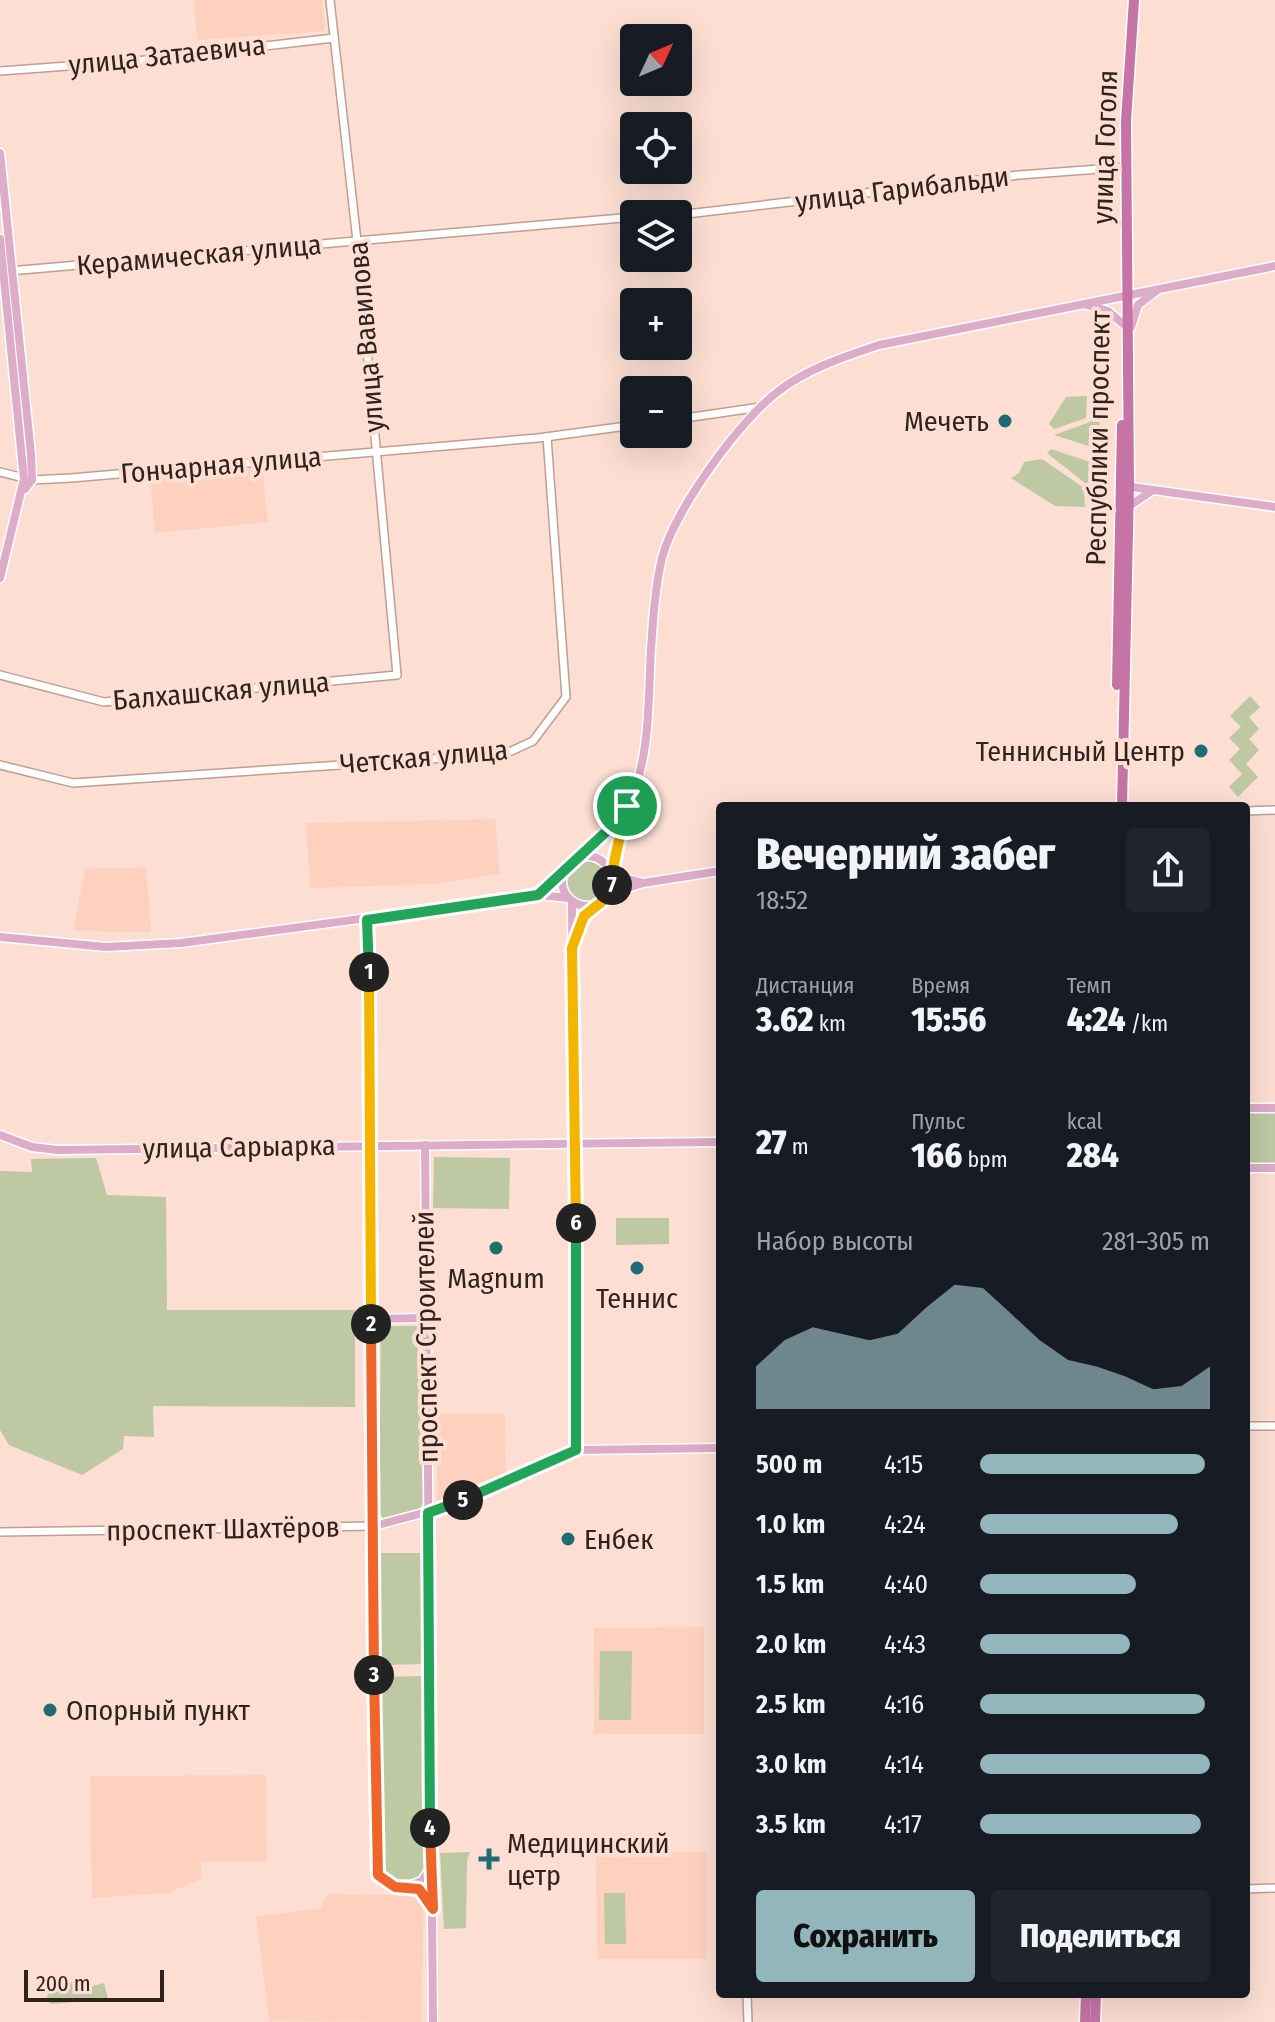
<!DOCTYPE html>
<html lang="ru">
<head>
<meta charset="utf-8">
<style>
  :root { --surface:#171b24; --page:#20242c; --text:#f1f3f6; --muted:#9ea1a6; --accent:#93b6bc }
  body { margin:0; font-family:"Fira Sans Condensed",sans-serif; background:var(--page); color:var(--text); height:100vh; display:flex; flex-direction:column; font-size:30px; white-space:nowrap }
  * { box-sizing:border-box; margin:0 }
  p { font-size:26px; color:var(--muted) }
  .icon { flex:none; width:44px; height:44px; fill:none; stroke:currentColor; stroke-width:2; stroke-linecap:round; stroke-linejoin:round }
  .map { position:relative; flex:1; overflow:hidden }
  .panel { position:absolute; left:716px; top:802px; width:534px; height:1196px; display:flex; flex-direction:column; background:var(--surface); border-radius:8px; box-shadow:0 8px 32px #0002 }
  .panel>* { flex:none }
  .needle { width:52px; rotate:46deg }
  .fabs { position:absolute; left:620px; top:24px; display:grid; gap:16px }
  .fabs a { display:grid; place-items:center; width:72px; height:72px; border-radius:8px; background:var(--surface); box-shadow:0 8px 32px #0002; font-size:40px }
  .scale { position:absolute; left:24px; bottom:20px; width:140px; box-sizing:border-box; padding-left:8px; border:4px solid #30221d; border-top:0; font-size:22px; line-height:28px; white-space:nowrap; color:#30221d; -webkit-text-stroke:6px #fcded2; paint-order:stroke }
  .pin { position:absolute; display:grid; place-items:center; width:68px; height:68px; color:#fff; margin:-34px; border:4px solid #fff; border-radius:50%; box-shadow:0 2px 8px #0007 }
  .km { position:absolute; width:40px; height:40px; margin:-20px; border-radius:50%; background:#222; color:#fff; font-size:22px; line-height:40px; text-align:center }
  .round { display:grid; place-items:center; flex:none; width:84px; height:84px; border-radius:8px; background:var(--page) }
  .overview { display:flex; align-items:center; justify-content:space-between; height:136px; padding:0 40px }
  h1 { font-size:44px; font-weight:800; line-height:60px }
  .stats { display:grid; grid-template-columns:repeat(3,1fr); gap:12px; height:136px; padding:8px 40px }
  .stats div { display:grid; align-content:center }
  .stats b { font-size:34px; font-weight:800 }
  .stats small { font-size:22px; font-weight:400 }
  .stats p { font-size:22px }
  .chart { height:224px; padding:16px 40px }
  .chart p { display:flex; justify-content:space-between }
  .chart svg { width:100%; height:144px; margin-top:8px; fill:var(--accent); opacity:.7 }
  .cta { display:flex; gap:16px; margin-top:auto; padding:16px 40px }
  .cta a { flex:1; height:92px; border-radius:8px; background:var(--accent); color:#111; font-size:32px; font-weight:800; line-height:92px; text-align:center }
  .cta a+a { background:var(--page); color:var(--text) }
  ul { padding:0 40px; list-style:none; font-size:26px }
  li { display:grid; grid-template-columns:128px 96px 1fr; align-items:center; height:60px }
  li i { height:20px; border-radius:10px; background:var(--accent) }
  .map>svg:first-child { display:block }
  .built { fill:#fed1bf }
  .green { fill:#bec8a3 }
  .lines { fill:none; stroke-linecap:round; stroke-linejoin:round }
  .minor-casing { stroke:#c29e90; stroke-width:10 }
  .major-casing { stroke:#fff; stroke-width:11 }
  .highway-casing { stroke:#fff; stroke-width:13 }
  .minor { stroke:#fff; stroke-width:7 }
  .major { stroke:#ddacc9; stroke-width:8 }
  .highway { stroke:#c674a5; stroke-width:10 }
  .split-1-casing { stroke:#fff; stroke-width:16 }
  .split-2-casing { stroke:#fff; stroke-width:16 }
  .split-3-casing { stroke:#fff; stroke-width:16 }
  .split-4-casing { stroke:#fff; stroke-width:16 }
  .split-5-casing { stroke:#fff; stroke-width:16 }
  .split-6-casing { stroke:#fff; stroke-width:16 }
  .split-7-casing { stroke:#fff; stroke-width:16 }
  .split-8-casing { stroke:#fff; stroke-width:16 }
  .split-1 { stroke:#22a559; stroke-width:10 }
  .split-2 { stroke:#f5b400; stroke-width:10 }
  .split-3 { stroke:#f0652b; stroke-width:10 }
  .split-4 { stroke:#f0652b; stroke-width:10 }
  .split-5 { stroke:#22a559; stroke-width:10 }
  .split-6 { stroke:#22a559; stroke-width:10 }
  .split-7 { stroke:#f5b400; stroke-width:10 }
  .split-8 { stroke:#f5b400; stroke-width:10 }
  .poi-dot { fill:#216b75; stroke:#fcded2; stroke-width:3 }
  .labels { text-anchor:middle; dominant-baseline:central; stroke-width:8; stroke-linejoin:round; paint-order:stroke }
  .street-label { font-size:28px; fill:#30221d; stroke:#fcded2 }
  .poi-label { font-size:28px; fill:#30221d; stroke:#fcded2; text-anchor:start }
</style>
</head>
<body>
<div class="map">
<svg width="1275" height="2022" viewBox="0 0 1275 2022">
  <rect width="100%" height="100%" fill="#fcded2"/>
  <g class="built">
    <path d="M194,0H322L325,31L197,40Z"/>
    <path d="M262,466L268,522L155,533L150,476Z"/>
    <path d="M495,819L500,874L433,884L310,888L306,823Z"/>
    <path d="M146,867L151,932L73,931L85,869Z"/>
    <path d="M438,1414H505L506,1472L437,1501Z"/>
    <path d="M704,1627V1734H594V1628Z"/>
    <path d="M266,1775L267,1861L201,1862V1879L168,1893L92,1898L90,1776Z"/>
    <path d="M596,1852H707V1959H597Z"/>
    <path d="M327,1894L424,1895L421,2022L269,2021L256,1917L321,1908Z"/>
  </g>
  <g class="green">
    <path d="M1087,396L1086,418L1054,429L1049,424L1066,397Z"/>
    <path d="M1090,396L1101,397L1098,449L1054,435L1090,422Z"/>
    <path d="M1051,449L1099,465V504L1091,505L1090,487L1047,453Z"/>
    <path d="M1042,459L1084,488L1085,507L1055,506L1011,478L1019,473L1024,462Z"/>
    <path d="M1250,696L1260,707L1249,717L1259,729L1249,739L1259,750L1246,764L1258,777L1238,797L1229,787L1242,774L1229,760L1240,749L1229,738L1241,727L1230,716Z"/>
    <circle cx="587" cy="881" r="20"/>
    <rect x="1246" y="1113" width="29" height="52"/>
    <path d="M434,1157L510,1158L509,1209L433,1208Z"/>
    <path d="M96,1158L107,1195L166,1197L167,1310H355V1407L153,1406L154,1437L124,1436L123,1449L82,1475L9,1445L0,1430V1171L32,1172L31,1159Z"/>
    <path d="M616,1218H669V1244L616,1245Z"/>
    <path d="M381,1326H417L423,1502L419,1510L383,1518L379,1513Z"/>
    <path d="M378,1553H425L426,1664L379,1665Z"/>
    <path d="M600,1651H632L631,1720H599Z"/>
    <path d="M423,1676L427,1865L418,1879H393L385,1873L380,1677Z"/>
    <path d="M470,1852L467,1861L466,1928L444,1929L440,1853Z"/>
    <path d="M604,1893H625L626,1944H605Z"/>
    <path d="M78,1982L85,1988L104,1983L108,1999L52,2004L46,2001L51,1984Z"/>
  </g>
  <g class="lines">
    <defs>
      <g id="minor">
        <path d="M0,71L136,61L334,38"/>
        <path d="M678,215L1019,175L1126,167"/>
        <path d="M9,271L634,217"/>
        <path d="M678,419L761,407"/>
        <path d="M0,472L32,480L71,478L538,438L634,425"/>
        <path d="M0,675L104,702L397,675L357,241L330,0"/>
        <path d="M0,765L73,783L505,754L533,741L566,697L547,437"/>
        <path d="M1246,811L1275,810"/>
        <path d="M367,920L369,1146"/>
        <path d="M1246,1426H1275"/>
        <path d="M0,1532L374,1526"/>
        <path d="M1246,1889L1275,1888"/>
        <path d="M747,1994L748,2022"/>
      </g>
      <g id="major">
        <path d="M0,153L31,454L32,480L25,489"/>
        <path d="M0,239L24,479L0,578"/>
        <path d="M1087,305L1108,311L1123,324"/>
        <path d="M1131,327L1138,305L1156,291"/>
        <path d="M1125,486L1275,507"/>
        <path d="M1128,507L1153,490"/>
        <circle cx="587" cy="881" r="25"/>
        <path d="M572,860C592,844 616,828 628,805C651,759 648,698 651,649C653,619 655,588 662,558C674,511 740,419 780,390C809,368 844,357 879,345L1275,266"/>
        <path d="M611,871L626,811"/>
        <path d="M611,875L639,882"/>
        <path d="M609,894L643,883L720,871"/>
        <path d="M538,895L563,870"/>
        <path d="M572,901L576,1450"/>
        <path d="M0,937L106,947L181,943L538,895L569,898"/>
        <path d="M575,940L584,916L593,907"/>
        <path d="M1246,1108H1275"/>
        <path d="M0,1135L32,1147L58,1150L720,1142"/>
        <path d="M425,1145L433,2022"/>
        <path d="M369,1146L378,1875L395,1887L419,1889L430,1905"/>
        <path d="M1246,1168H1275"/>
        <path d="M371,1319L425,1318"/>
        <path d="M374,1526L438,1509L576,1450L720,1448"/>
        <path d="M409,1886L422,1881L431,1867"/>
      </g>
      <g id="highway">
        <path d="M1117,685L1122,425"/>
        <path d="M1122,806L1129,486L1126,121L1134,0"/>
        <path d="M1085,2022L1086,1994"/>
        <path d="M1095,2022L1096,1994"/>
      </g>
    </defs>
    <use href="#minor" class="minor-casing"/>
    <use href="#major" class="major-casing"/>
    <use href="#highway" class="highway-casing"/>
    <use href="#minor" class="minor"/>
    <use href="#major" class="major"/>
    <use href="#highway" class="highway"/>
  </g>
  <g class="lines">
    <defs>
      <path id="split-1" d="M369,972L367,920L538,895L608,830L627,806"/>
      <path id="split-2" d="M369,972L371,1324"/>
      <path id="split-3" d="M371,1324L374,1675"/>
      <path id="split-4" d="M374,1675L378,1875L395,1887L419,1889L433,1909L430,1828"/>
      <path id="split-5" d="M430,1828L428,1513L463,1500"/>
      <path id="split-6" d="M463,1500L576,1450V1223"/>
      <path id="split-7" d="M576,1223L572,948L584,916L604,900L612,885"/>
      <path id="split-8" d="M612,885C612,860 622,832 627,806"/>
    </defs>
    <use href="#split-1" class="split-1-casing"/>
    <use href="#split-2" class="split-2-casing"/>
    <use href="#split-3" class="split-3-casing"/>
    <use href="#split-4" class="split-4-casing"/>
    <use href="#split-5" class="split-5-casing"/>
    <use href="#split-6" class="split-6-casing"/>
    <use href="#split-7" class="split-7-casing"/>
    <use href="#split-8" class="split-8-casing"/>
    <use href="#split-1" class="split-1"/>
    <use href="#split-2" class="split-2"/>
    <use href="#split-3" class="split-3"/>
    <use href="#split-4" class="split-4"/>
    <use href="#split-5" class="split-5"/>
    <use href="#split-6" class="split-6"/>
    <use href="#split-7" class="split-7"/>
    <use href="#split-8" class="split-8"/>
  </g>
  <g class="poi-dot">
    <circle cx="1005" cy="421" r="8"/>
    <circle cx="1201" cy="751" r="8"/>
    <circle cx="496" cy="1248" r="8"/>
    <circle cx="637" cy="1268" r="8"/>
    <circle cx="568" cy="1539" r="8"/>
    <circle cx="50" cy="1710" r="8"/>
    <path d="M485 1847h8v8h8v8h-8v8h-8v-8h-8v-8h8z"/>
  </g>
  <g class="labels">
    <g class="street-label">
      <text transform="translate(167 55) rotate(-6)">улица Затаевича</text>
      <text transform="translate(1105 147) rotate(-88)">улица Гоголя</text>
      <text transform="translate(902 189) rotate(-7)">улица Гарибальди</text>
      <text transform="translate(199 255) rotate(-5)">Керамическая улица</text>
      <text transform="translate(366 337) rotate(-95)">улица Вавилова</text>
      <text transform="translate(1098 438) rotate(-89)">Республики проспект</text>
      <text transform="translate(221 465) rotate(-5)">Гончарная улица</text>
      <text transform="translate(221 691) rotate(-5)">Балхашская улица</text>
      <text transform="translate(424 757) rotate(-5)">Четская улица</text>
      <text transform="translate(239 1147) rotate(-1)">улица Сарыарка</text>
      <text transform="translate(426 1337) rotate(-91)">проспект Строителей</text>
      <text transform="translate(223 1529) rotate(-1)">проспект Шахтёров</text>
    </g>
    <g class="poi-label">
      <text x="989" y="421" text-anchor="end">Мечеть</text>
      <text x="1185" y="751" text-anchor="end">Теннисный Центр</text>
      <text x="496" y="1278" text-anchor="middle">Magnum</text>
      <text x="637" y="1298" text-anchor="middle">Теннис</text>
      <text x="584" y="1539">Енбек</text>
      <text x="66" y="1710">Опорный пункт</text>
      <text x="507" y="1843">Медицинский<tspan x="507" dy="32">цетр</tspan></text>
    </g>
  </g>
</svg>
<div class="fabs">
<a><svg class="needle" viewBox="-14 -14 28 28"><path d="M0-13l5 13h-10z" fill="#e53935"/><path d="M0 13l5-13h-10z" fill="#9ea1a6"/></svg></a>
<a><svg class="icon" aria-label="locate" viewBox="0 0 24 24"><circle cx="12" cy="12" r="6"/><path d="M12 2v4M12 18v4M2 12h4M18 12h4"/></svg></a>
<a><svg class="icon" aria-label="layers" viewBox="0 0 24 24"><path d="M12 4l9 5-9 5-9-5zM3 14l9 5 9-5"/></svg></a>
<a>+</a>
<a>−</a>
</div>
<div class="scale">200 m</div>
<div class="pin" style="left:627px;top:806px;background:#1e9e55"><svg class="icon" aria-label="arrive" viewBox="0 0 24 24"><path d="M6 21V4h12l-3 4 3 4H6"/></svg></div>
<b class="km" style="left:369px;top:972px">1</b>
<b class="km" style="left:371px;top:1324px">2</b>
<b class="km" style="left:374px;top:1675px">3</b>
<b class="km" style="left:430px;top:1828px">4</b>
<b class="km" style="left:463px;top:1500px">5</b>
<b class="km" style="left:576px;top:1223px">6</b>
<b class="km" style="left:612px;top:885px">7</b>
<section class="panel">
<div class="overview"><div><h1>Вечерний забег</h1><p>18:52</p></div><a class="round"><svg class="icon" aria-label="share" viewBox="0 0 24 24"><path d="M12 15V3M7 8l5-5 5 5M5 13v7h14v-7"/></svg></a></div>
<div class="stats">
<div><p>Дистанция</p><b>3.62<small> km</small></b></div>
<div><p>Время</p><b>15:56</b></div>
<div><p>Темп</p><b>4:24<small> /km</small></b></div>
</div>
<div class="stats">
<div><b>27<small> m</small></b></div>
<div><p>Пульс</p><b>166<small> bpm</small></b></div>
<div><p>kcal</p><b>284</b></div>
</div>
<div class="chart"><p><span>Набор высоты</span>281–305 m</p>
<svg viewBox="0 0 160 44" preserveAspectRatio="none"><path d="M0 44V31L10 23L20 19L30 21L40 23L50 21L60 13L70 6L80 7L90 15L100 23L110 29L120 31L130 34L140 38L150 37L160 31V44z"/></svg>
</div>
<ul>
<li><b>500 m</b>4:15<i style="width:98%"></i></li>
<li><b>1.0 km</b>4:24<i style="width:86%"></i></li>
<li><b>1.5 km</b>4:40<i style="width:68%"></i></li>
<li><b>2.0 km</b>4:43<i style="width:65%"></i></li>
<li><b>2.5 km</b>4:16<i style="width:98%"></i></li>
<li><b>3.0 km</b>4:14<i style="width:100%"></i></li>
<li><b>3.5 km</b>4:17<i style="width:96%"></i></li>
</ul>
<div class="cta"><a>Сохранить</a><a>Поделиться</a></div>
</section>
</div>
</body>
</html>
